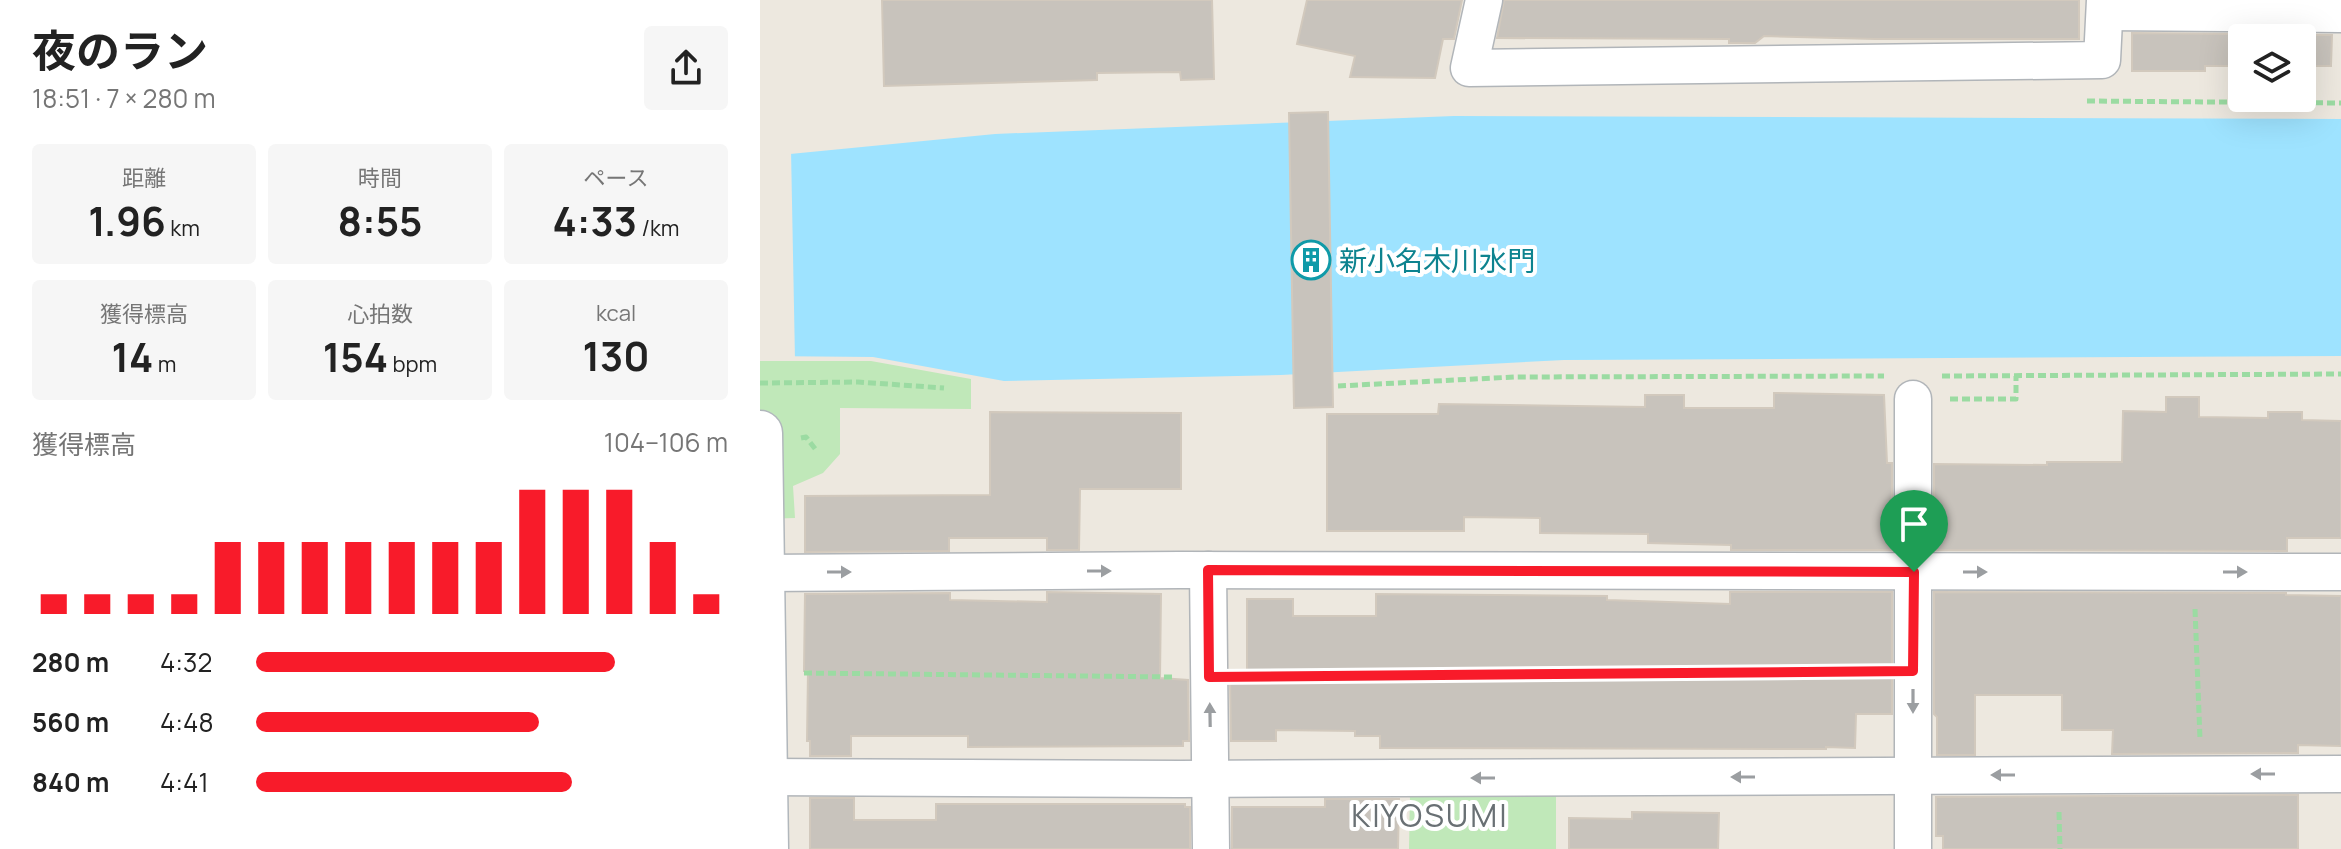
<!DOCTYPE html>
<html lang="ja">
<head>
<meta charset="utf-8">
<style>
  :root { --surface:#fff; --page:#f6f6f6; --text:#222; --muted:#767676; --accent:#f81b2a }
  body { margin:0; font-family:Manrope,"Noto Sans JP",sans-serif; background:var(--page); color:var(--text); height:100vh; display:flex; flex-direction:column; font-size:30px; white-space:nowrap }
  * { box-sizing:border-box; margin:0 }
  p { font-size:26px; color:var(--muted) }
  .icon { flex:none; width:44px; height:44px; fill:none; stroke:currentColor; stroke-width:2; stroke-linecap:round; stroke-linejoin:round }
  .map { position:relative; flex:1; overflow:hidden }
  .panel { display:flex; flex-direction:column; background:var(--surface); width:760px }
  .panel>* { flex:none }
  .fabs { position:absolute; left:1468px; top:24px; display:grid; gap:16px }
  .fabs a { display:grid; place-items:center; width:88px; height:88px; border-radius:8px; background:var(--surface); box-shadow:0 8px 32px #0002; font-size:40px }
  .pin { position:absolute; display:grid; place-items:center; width:68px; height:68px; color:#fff; margin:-82px -34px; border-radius:50% 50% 50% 0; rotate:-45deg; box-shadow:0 0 8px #0007 }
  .pin .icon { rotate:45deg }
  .round { display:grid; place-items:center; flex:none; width:84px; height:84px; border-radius:8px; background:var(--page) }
  .overview { display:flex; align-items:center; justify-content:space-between; height:136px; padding:0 32px }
  h1 { font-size:44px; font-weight:700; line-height:60px }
  .stats { display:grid; grid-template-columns:repeat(3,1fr); gap:12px; height:136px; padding:8px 32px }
  .stats div { display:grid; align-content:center; border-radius:8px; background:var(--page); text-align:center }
  .stats b { font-size:40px; font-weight:700 }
  .stats small { font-size:22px; font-weight:400 }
  .stats p { font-size:22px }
  .chart { height:224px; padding:16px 32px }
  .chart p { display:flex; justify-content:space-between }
  .chart svg { width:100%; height:144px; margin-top:8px; stroke:var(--accent); stroke-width:6 }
  ul { padding:0 32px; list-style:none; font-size:26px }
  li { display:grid; grid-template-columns:128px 96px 1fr; align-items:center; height:60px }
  li i { height:20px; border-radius:10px; background:var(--accent) }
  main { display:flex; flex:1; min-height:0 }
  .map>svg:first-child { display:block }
  .green { fill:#c0e8b9 }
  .water { fill:#9ee3ff }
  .pier { fill:#ede8df }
  .building { fill:#c8c3bc; stroke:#d2c9bd; stroke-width:2 }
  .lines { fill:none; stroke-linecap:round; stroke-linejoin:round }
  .street-casing { stroke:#b1b5b9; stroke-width:39 }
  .secondary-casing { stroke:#b1b7bc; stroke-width:47 }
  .path { stroke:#9bdba2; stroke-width:5; stroke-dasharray:8 4; stroke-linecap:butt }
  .street { stroke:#fff; stroke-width:36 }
  .secondary { stroke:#fff; stroke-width:44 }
  .oneway { fill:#9b9ea1 }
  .route-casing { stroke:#fff; stroke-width:16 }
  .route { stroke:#f81b2a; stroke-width:10 }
  .labels { text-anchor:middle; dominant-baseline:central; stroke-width:8; stroke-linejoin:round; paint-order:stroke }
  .culture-label { font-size:28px; fill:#0d838f; stroke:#fff; text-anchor:start }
  .quarter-label { font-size:32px; letter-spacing:2px; fill:#697074; stroke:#fff }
</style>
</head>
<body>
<main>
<section class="panel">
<div class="overview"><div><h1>夜のラン</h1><p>18:51 · 7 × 280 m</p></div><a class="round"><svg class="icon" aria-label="share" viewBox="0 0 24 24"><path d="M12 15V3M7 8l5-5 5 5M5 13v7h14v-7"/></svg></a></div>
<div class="stats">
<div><p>距離</p><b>1.96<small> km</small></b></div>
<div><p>時間</p><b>8:55</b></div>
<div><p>ペース</p><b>4:33<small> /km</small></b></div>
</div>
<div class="stats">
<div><p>獲得標高</p><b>14<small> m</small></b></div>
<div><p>心拍数</p><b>154<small> bpm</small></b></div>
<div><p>kcal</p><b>130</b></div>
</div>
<div class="chart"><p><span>獲得標高</span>104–106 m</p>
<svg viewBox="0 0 160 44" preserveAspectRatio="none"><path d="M5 44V38M15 44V38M25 44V38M35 44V38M45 44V22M55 44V22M65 44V22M75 44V22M85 44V22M95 44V22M105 44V22M115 44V6M125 44V6M135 44V6M145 44V22M155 44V38"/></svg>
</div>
<ul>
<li><b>280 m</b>4:32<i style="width:76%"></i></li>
<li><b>560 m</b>4:48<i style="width:60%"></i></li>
<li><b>840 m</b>4:41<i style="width:67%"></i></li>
</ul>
</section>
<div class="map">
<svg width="1581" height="849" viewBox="0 0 1581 849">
  <rect width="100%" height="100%" fill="#ede8df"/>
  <g class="green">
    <path d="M0,361H111L211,379V409L80,408V454L63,473L33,486L35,518L0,519Z"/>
    <path d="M650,795L796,796V849H649Z"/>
  </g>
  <path class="water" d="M694,116L1581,119V356L804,360L521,375L244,381L113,357L0,356V157L235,134Z"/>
  <path class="pier" d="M31,150L35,360H0V153Z"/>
  <g class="building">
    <path d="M122,0H452L454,79L421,80L420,72L337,73V80L124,86Z"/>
    <path d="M547,0H702L694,39H683L675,78L590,77L595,56L537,44Z"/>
    <path d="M744,0H1319V39H1115L1004,36L995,43H969V39L737,38Z"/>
    <path d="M1372,33L1482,34V66H1445V71H1372Z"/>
    <path d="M1542,35H1572L1571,66H1542Z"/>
    <path d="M568,112L573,407L534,408L529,113Z"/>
    <path d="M1014,393L1124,395L1127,463H1132V550H971V545L888,543V534L780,533V518L704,517V531H567V414H678L679,404L885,407V395H924V408H1014Z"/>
    <path d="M1406,397H1439V417L1508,418V412H1542V420L1581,421V538H1527V551L1174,550V464L1287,465V462H1362L1363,411L1406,412Z"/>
    <path d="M230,412L421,413V489H320L319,550H287V538H189V551L45,552V496L230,495Z"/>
    <path d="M287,592L401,594L400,678L428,680L429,741H423V746L208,747V736H91V756H50V741H47L48,671H44L45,594L190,593V600L287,602Z"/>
    <path d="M970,592H1132V714H1096L1095,748L1066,747V749L620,748V736H595V731L516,730V741H471L470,680H487V599H533V616H616V594L847,596V600L970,604Z"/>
    <path d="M1174,592L1526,593V595L1581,596V746L1538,745V753L1352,754L1353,730H1302V695H1215V755H1177V717L1174,714Z"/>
    <path d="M1538,795V849H1183V836H1176V797Z"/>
    <path d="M50,798H94V820H176V804H425V807H430V849H50Z"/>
    <path d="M565,799H639L638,849H472V807H565Z"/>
    <path d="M872,812L959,813L958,849H809V818L872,819Z"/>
  </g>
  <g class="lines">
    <defs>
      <g id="street">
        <path d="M724,0L709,68L1342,60L1345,0"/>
        <path d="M1345,12L1581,14"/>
        <path d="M448,570L451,849"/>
        <path d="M0,573L420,570L1581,572"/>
        <path d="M0,777L420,779L1581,774"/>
        <path d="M1153,849V399"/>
      </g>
      <path id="secondary" d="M0,433L6,849"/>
    </defs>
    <use href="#street" class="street-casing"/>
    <use href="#secondary" class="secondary-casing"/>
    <g class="path">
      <path d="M1327,101L1581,103"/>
      <path d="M1182,376L1581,374"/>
      <path d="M0,383L98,382L184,388"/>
      <path d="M578,386L754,377L1124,376"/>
      <path d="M1190,399H1256V376"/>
      <path d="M41,438L46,437L56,450"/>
      <path d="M1435,609L1440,739"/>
      <path d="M44,673L414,677"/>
      <path d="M484,677L1118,671"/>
      <path d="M1299,812L1300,849"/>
    </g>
    <use href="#street" class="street"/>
    <use href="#secondary" class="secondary"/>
  </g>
  <defs><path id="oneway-solid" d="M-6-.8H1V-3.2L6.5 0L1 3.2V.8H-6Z" transform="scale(2)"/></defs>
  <g class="oneway">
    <use href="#oneway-solid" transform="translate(339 571)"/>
    <use href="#oneway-solid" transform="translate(79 572)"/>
    <use href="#oneway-solid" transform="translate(1215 572)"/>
    <use href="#oneway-solid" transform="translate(1475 572)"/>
    <use href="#oneway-solid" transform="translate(1153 701) rotate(90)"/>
    <use href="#oneway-solid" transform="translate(450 715) rotate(-91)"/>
    <use href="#oneway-solid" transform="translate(1503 774) rotate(180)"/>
    <use href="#oneway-solid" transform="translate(1243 775) rotate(180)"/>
    <use href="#oneway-solid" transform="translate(983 777) rotate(180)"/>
    <use href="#oneway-solid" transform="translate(723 778) rotate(180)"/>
  </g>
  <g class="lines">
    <defs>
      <path id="route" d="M448,570L1154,572L1153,671L449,677Z"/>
    </defs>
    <use href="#route" class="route-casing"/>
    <use href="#route" class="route"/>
  </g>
  <defs>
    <symbol id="building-ring" viewBox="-11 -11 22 22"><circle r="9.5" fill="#fff" stroke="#0f9aa8" stroke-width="1.5"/><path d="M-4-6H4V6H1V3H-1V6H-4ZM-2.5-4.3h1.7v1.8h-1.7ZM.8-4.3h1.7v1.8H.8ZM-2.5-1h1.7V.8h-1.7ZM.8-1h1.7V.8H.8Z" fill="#0f9aa8"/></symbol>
  </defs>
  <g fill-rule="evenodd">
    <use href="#building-ring" x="529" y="238" width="44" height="44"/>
  </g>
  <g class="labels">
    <g class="culture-label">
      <text x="579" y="260">新小名木川水門</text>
    </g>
    <g class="quarter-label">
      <text x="670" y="815">KIYOSUMI</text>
    </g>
  </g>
</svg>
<div class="fabs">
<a><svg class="icon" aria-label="layers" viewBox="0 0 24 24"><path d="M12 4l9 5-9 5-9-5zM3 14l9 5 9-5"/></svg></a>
</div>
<div class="pin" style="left:1154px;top:572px;background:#1e9e55"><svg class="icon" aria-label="arrive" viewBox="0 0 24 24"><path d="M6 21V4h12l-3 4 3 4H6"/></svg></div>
</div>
</main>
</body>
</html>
